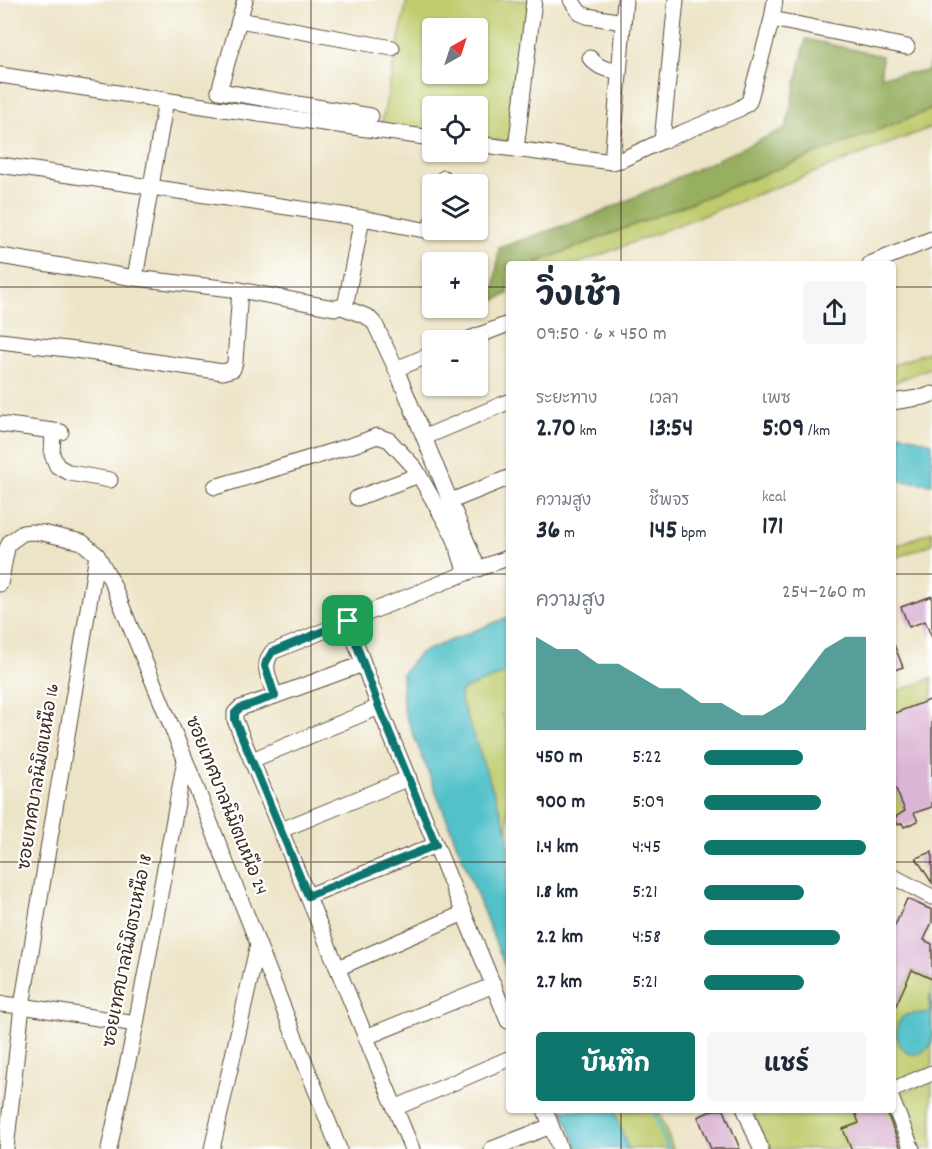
<!DOCTYPE html>
<html lang="th">
<head>
<meta charset="utf-8">
<style>
  :root { --surface:#fff; --page:#f6f6f7; --text:#1f2937; --muted:#747a83; --accent:#0f766e }
  body { margin:0; font-family:Dekko,"Playpen Sans Thai",sans-serif; background:var(--page); color:var(--text); height:100vh; display:flex; flex-direction:column; font-size:22px; white-space:nowrap }
  * { box-sizing:border-box; margin:0 }
  p { font-size:20px; color:var(--muted) }
  .icon { flex:none; width:33px; height:33px; fill:none; stroke:currentColor; stroke-width:2; stroke-linecap:round; stroke-linejoin:round }
  .map { position:relative; flex:1; overflow:hidden }
  .details { position:absolute; left:506px; top:261px; width:390px; height:852px; display:flex; flex-direction:column; background:var(--surface); border-radius:6px; box-shadow:0 2px 4px #0004 }
  .details>* { flex:none }
  .needle { width:39px; rotate:39deg }
  .buttons { position:absolute; left:422px; top:18px; display:grid; gap:12px }
  .buttons a { display:grid; place-items:center; width:66px; height:66px; border-radius:6px; background:var(--surface); box-shadow:0 2px 4px #0004; font-size:30px }
  .pin { position:absolute; display:grid; place-items:center; width:51px; height:51px; color:#fff; margin:-26px; border-radius:12px; box-shadow:0 3px 9px #0006 }
  .round { display:grid; place-items:center; flex:none; width:63px; height:63px; border-radius:6px; background:var(--page) }
  .headline { display:flex; align-items:center; justify-content:space-between; height:102px; padding:0 30px }
  h1 { font-size:33px; font-weight:700; line-height:45px }
  .metrics { display:grid; grid-template-columns:repeat(3,1fr); gap:9px; height:102px; padding:6px 30px }
  .metrics div { display:grid; align-content:center }
  .metrics b { font-size:26px; font-weight:700 }
  .metrics small { font-size:16px; font-weight:400 }
  .metrics p { font-size:16px }
  .chart { height:168px; padding:12px 30px }
  .chart p { display:flex; justify-content:space-between }
  .chart svg { width:100%; height:108px; margin-top:6px; fill:var(--accent); opacity:.7 }
  .action { display:flex; gap:12px; margin-top:auto; padding:12px 30px }
  .action a { flex:1; height:69px; border-radius:6px; background:var(--accent); color:#fff; font-size:24px; font-weight:700; line-height:69px; text-align:center }
  .action a+a { background:var(--page); color:var(--text) }
  ul { padding:0 30px; list-style:none; font-size:20px }
  li { display:grid; grid-template-columns:96px 72px 1fr; align-items:center; height:45px }
  li i { height:15px; border-radius:8px; background:var(--accent) }
  .map>svg:first-child { display:block }
  .green { fill:#bfcb6d; stroke:#7d7a46; stroke-width:1.5; fill-rule:evenodd }
  .forest { fill:#97af60; stroke:#696c3f; stroke-width:1.5 }
  .water { fill:#53c1c9; stroke:#477674; stroke-width:1.5 }
  .lines { fill:none; stroke-linecap:round; stroke-linejoin:round }
  .stream { stroke:#53c1c9; stroke-width:3 }
  .building { fill:#dbb5d4 }
  .minor-casing { stroke:#564637; stroke-width:17 }
  .minor { stroke:#fff; stroke-width:15 }
  .route-casing { stroke:#fff; stroke-width:12 }
  .route { stroke:#0f766e; stroke-width:8 }
  .grid { fill:none; stroke:#3b2a1e; stroke-width:1.5; stroke-opacity:0.55 }
  .labels { text-anchor:middle; dominant-baseline:central; stroke-width:4.5; stroke-linejoin:round; paint-order:stroke }
  .street-label { font-size:18px; fill:#3b2a1e; stroke:#fff }
</style>
</head>
<body>
<div class="map">
<svg width="932" height="1149" viewBox="0 0 932 1149">
  <rect width="100%" height="100%" fill="#fff"/>
  <filter id="ink" filterUnits="userSpaceOnUse"><feTurbulence type="fractalNoise" baseFrequency=".0167" numOctaves="2"/><feDisplacementMap in="SourceGraphic" scale="12" xChannelSelector="R" yChannelSelector="G"/><feConvolveMatrix kernelMatrix="1 2 1 2 8 2 1 2 1" color-interpolation-filters="sRGB"/></filter>
  <filter id="wash" filterUnits="userSpaceOnUse"><feTurbulence type="fractalNoise" baseFrequency=".008" numOctaves="4" result="noise"/><feDisplacementMap in="SourceGraphic" scale="24" xChannelSelector="R" yChannelSelector="G"/><feGaussianBlur stdDeviation="1.35" result="paint"/><feColorMatrix in="noise" values="0 0 0 0 0 0 0 0 0 0 0 0 0 0 0 0 0 1.4 0 .05"/><feComposite in="paint" operator="in"/></filter>
  <g filter="url(#wash)">
    <rect width="100%" height="100%" fill="#ece4c6"/>
    <g class="green">
      <path d="M407,0H538L510,142L477,138V106H432V132L381,126ZM432,28H477V74H432Z"/>
      <path d="M932,109V127L577,264H535V263Z"/>
      <path d="M932,350V367L893,383V365Z"/>
      <path d="M932,531V544L893,559V547Z"/>
      <path d="M508,672V711L502,714L508,730V832L460,701V693L464,689Z"/>
      <path d="M932,678V701L893,720V693Z"/>
      <path d="M892,779L907,816L894,825L892,822Z"/>
      <path d="M912,970L932,979V1067L893,1083V997L899,1000Z"/>
      <path d="M932,1080V1149H916L896,1095Z"/>
      <path d="M614,1110H658L673,1149H628Z"/>
      <path d="M752,1110H891L907,1149H767Z"/>
    </g>
    <path class="forest" d="M806,39L882,56L881,76L928,71L932,53V109L535,263V264H508V294L493,301L499,248L600,213L786,128Z"/>
    <g class="water">
      <path d="M892,431L932,443V484L901,481L893,475Z"/>
      <path d="M508,617V672L464,689L460,693L461,701L508,832V974L403,708L402,674L420,653Z"/>
      <path d="M931,994L932,1044C903,1075 885,1026 906,1015C914,1011 922,1016 930,1012L929,999Z"/>
      <path d="M562,1110H614L628,1149H578Z"/>
    </g>
    <g class="lines">
      <path class="stream" d="M653,1110L668,1149"/>
    </g>
    <g id="blocks">
      <g class="building">
        <path d="M932,596V638L925,621L909,627L901,607Z"/>
        <path d="M893,642L903,667L892,671V643Z"/>
        <path d="M932,699V807L914,813L918,821L904,827L902,823L898,825L895,817L905,811L892,779V714Z"/>
        <path d="M932,852V883L916,858Z"/>
        <path d="M907,899L932,910V922L924,940L932,944V979L912,970L892,1014V932Z"/>
        <path d="M713,1110H724L740,1149H711L698,1117Z"/>
        <path d="M860,1110H886L901,1149H851L843,1129L859,1123L855,1112Z"/>
      </g>
    </g>
  </g>
  <g filter="url(#ink)">
    <use href="#blocks" fill-opacity="0" stroke="#564637" stroke-width="1.5"/>
    <g class="lines">
      <defs>
        <g id="minor">
          <path d="M245,0L219,91L371,116"/>
          <path d="M571,0L580,13L587,16L623,22"/>
          <path d="M772,19L907,47"/>
          <path d="M239,20L392,48"/>
          <path d="M590,58C599,68 606,70 619,71"/>
          <path d="M0,75L216,108L432,138"/>
          <path d="M662,141L676,0"/>
          <path d="M477,144L612,162L621,160L662,141L739,109L749,102L772,19L775,0"/>
          <path d="M516,149L534,0"/>
          <path d="M612,162L625,0"/>
          <path d="M0,165L362,218L424,230C430,229 431,226 432,221"/>
          <path d="M442,184L444,178"/>
          <path d="M0,256L135,278L240,290L334,308L342,307L368,317L375,324L396,369L478,569"/>
          <path d="M870,264L932,239"/>
          <path d="M135,278L166,100"/>
          <path d="M342,307L346,302L362,218"/>
          <path d="M467,340L508,324"/>
          <path d="M0,341L75,350L223,372L233,369L235,362L240,290"/>
          <path d="M396,369L432,354"/>
          <path d="M892,402L924,397L932,394"/>
          <path d="M0,424L61,432"/>
          <path d="M53,431L52,454L57,466L70,473L110,480"/>
          <path d="M425,437L508,402"/>
          <path d="M215,487L356,444L377,436L389,440L415,468L419,475L454,537L466,573"/>
          <path d="M357,498L419,475"/>
          <path d="M451,501L508,478"/>
          <path d="M0,584L7,548L10,542L23,533L31,532L43,533L82,542L97,555L111,580L185,759L339,1149"/>
          <path d="M348,621L379,707L508,1021"/>
          <path d="M275,696L363,664"/>
          <path d="M252,760L379,707"/>
          <path d="M281,830L409,778"/>
          <path d="M892,876L932,897"/>
          <path d="M308,896L436,845"/>
          <path d="M338,968L464,913"/>
          <path d="M0,1004L22,1006L136,1024"/>
          <path d="M366,1037L494,985"/>
          <path d="M892,1090L932,1073"/>
          <path d="M892,1100L912,1149"/>
          <path d="M395,1108L508,1059"/>
          <path d="M545,1110L560,1149"/>
          <path d="M745,1110L761,1149"/>
          <path d="M6,1149L22,1006L97,555"/>
          <path d="M109,1149L136,1024L185,760"/>
          <path d="M212,1149L258,944"/>
          <path d="M412,1149L235,720V713L240,708L275,696C270,680 261,667 272,652L466,573L508,558"/>
          <path d="M492,1149L551,1126"/>
        </g>
      </defs>
      <use href="#minor" class="minor-casing"/>
      <use href="#minor" class="minor"/>
    </g>
  </g>
  <g class="lines" filter="url(#ink)">
    <defs>
      <path id="route" d="M348,621L379,707L436,845L308,896L235,720V713L240,708L275,696L265,666L266,662L272,652Z"/>
    </defs>
    <use href="#route" class="route-casing"/>
    <use href="#route" class="route"/>
  </g>
  <path class="grid" d="M311,0V1149M621,0V264M0,287H432M477,287H508M892,287H932M0,574H508M892,574H932M0,862H508M892,862H932M621,1110V1149"/>
  <g class="labels">
    <g class="street-label">
      <text transform="translate(40 777) rotate(-81)">ซอยเทศบาลนิมิตเหนือ 16</text>
      <text transform="translate(225 806) rotate(68)">ซอยเทศบาลนิมิตเหนือ 24</text>
      <text transform="translate(129 951) rotate(-79)">ซอยเทศบาลนิมิตรเหนือ 18</text>
    </g>
  </g>
</svg>
<div class="buttons">
<a><svg class="needle" viewBox="-14 -14 28 28"><path d="M0-13l5 13h-10z" fill="#e53935"/><path d="M0 13l5-13h-10z" fill="#747a83"/></svg></a>
<a><svg class="icon" aria-label="locate" viewBox="0 0 24 24"><circle cx="12" cy="12" r="6"/><path d="M12 2v4M12 18v4M2 12h4M18 12h4"/></svg></a>
<a><svg class="icon" aria-label="layers" viewBox="0 0 24 24"><path d="M12 4l9 5-9 5-9-5zM3 14l9 5 9-5"/></svg></a>
<a>+</a>
<a>−</a>
</div>
<div class="pin" style="left:348px;top:621px;background:#1e9e55"><svg class="icon" aria-label="arrive" viewBox="0 0 24 24"><path d="M6 21V4h12l-3 4 3 4H6"/></svg></div>
<section class="details">
<div class="headline"><div><h1>วิ่งเช้า</h1><p>09:50 · 6 × 450 m</p></div><a class="round"><svg class="icon" aria-label="share" viewBox="0 0 24 24"><path d="M12 15V3M7 8l5-5 5 5M5 13v7h14v-7"/></svg></a></div>
<div class="metrics">
<div><p>ระยะทาง</p><b>2.70<small> km</small></b></div>
<div><p>เวลา</p><b>13:54</b></div>
<div><p>เพซ</p><b>5:09<small> /km</small></b></div>
</div>
<div class="metrics">
<div><p>ความสูง</p><b>36<small> m</small></b></div>
<div><p>ชีพจร</p><b>145<small> bpm</small></b></div>
<div><p>kcal</p><b>171</b></div>
</div>
<div class="chart"><p><span>ความสูง</span>254–260 m</p>
<svg viewBox="0 0 160 44" preserveAspectRatio="none"><path d="M0 44V6L10 11L20 11L30 17L40 17L50 22L60 27L70 27L80 33L90 33L100 38L110 38L120 33L130 22L140 11L150 6L160 6V44z"/></svg>
</div>
<ul>
<li><b>450 m</b>5:22<i style="width:61%"></i></li>
<li><b>900 m</b>5:09<i style="width:72%"></i></li>
<li><b>1.4 km</b>4:45<i style="width:100%"></i></li>
<li><b>1.8 km</b>5:21<i style="width:62%"></i></li>
<li><b>2.2 km</b>4:58<i style="width:84%"></i></li>
<li><b>2.7 km</b>5:21<i style="width:62%"></i></li>
</ul>
<div class="action"><a>บันทึก</a><a>แชร์</a></div>
</section>
</div>
</body>
</html>
